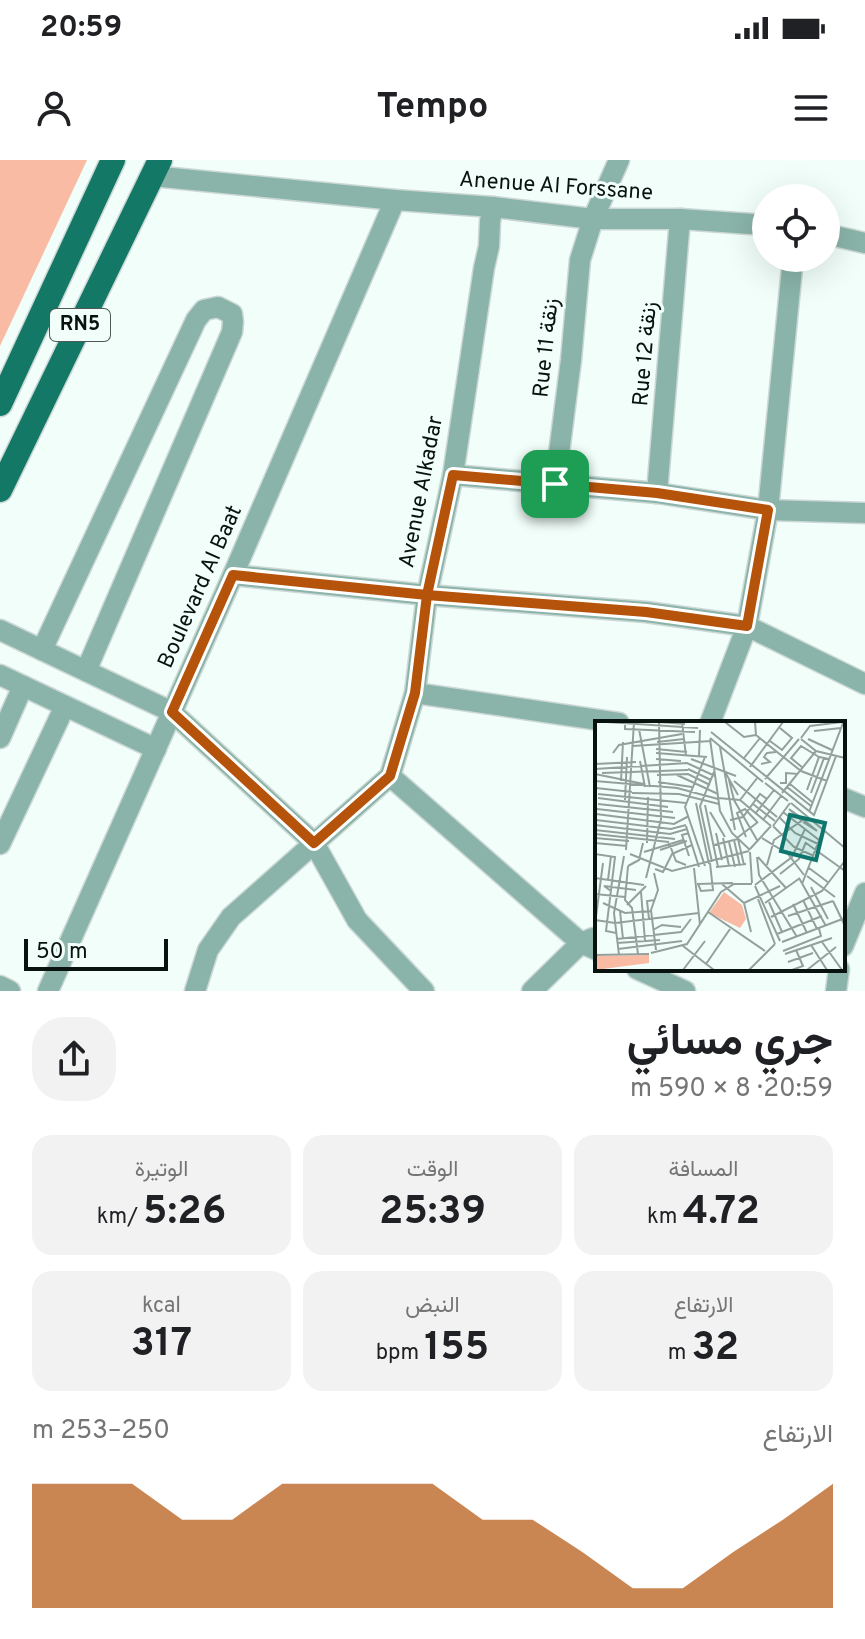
<!DOCTYPE html>
<html lang="ar">
<head>
<meta charset="utf-8">
<style>
  :root { --surface:#fff; --page:#f2f2f2; --text:#202124; --muted:#757577; --accent:#b45309 }
  body { margin:0; font-family:Overpass,Vazirmatn,sans-serif; background:var(--page); color:var(--text); direction:rtl; height:100vh; display:flex; flex-direction:column; font-size:30px; white-space:nowrap }
  * { box-sizing:border-box; margin:0 }
  p { font-size:26px; color:var(--muted) }
  .icon { flex:none; width:44px; height:44px; fill:none; stroke:currentColor; stroke-width:2; stroke-linecap:round; stroke-linejoin:round }
  .map { position:relative; height:831px; overflow:hidden; direction:ltr }
  .details { display:flex; flex-direction:column; background:var(--surface); flex:1 }
  .details>* { flex:none }
  .buttons { position:absolute; left:752px; top:24px; display:grid; gap:16px }
  .buttons a { display:grid; place-items:center; width:88px; height:88px; border-radius:50%; background:var(--surface); box-shadow:0 8px 32px #0002; font-size:40px }
  .scale { position:absolute; left:24px; bottom:20px; width:144px; box-sizing:border-box; padding-left:8px; border:4px solid #081310; border-top:0; font-size:22px; line-height:28px; white-space:nowrap; color:#081310; -webkit-text-stroke:6px #f1fefa; paint-order:stroke }
  .pin { position:absolute; display:grid; place-items:center; width:68px; height:68px; color:#fff; margin:-34px; border-radius:16px; box-shadow:0 4px 12px #0006 }
  .round { display:grid; place-items:center; flex:none; width:84px; height:84px; border-radius:32px; background:var(--page) }
  .head { display:flex; align-items:center; justify-content:space-between; height:136px; padding:0 32px }
  h1 { font-size:44px; font-weight:700; line-height:60px }
  .metrics { display:grid; grid-template-columns:repeat(3,1fr); gap:12px; height:136px; padding:8px 32px }
  .metrics div { display:grid; align-content:center; border-radius:20px; background:var(--page); text-align:center }
  .metrics b { font-size:40px; font-weight:700 }
  .metrics small { font-size:22px; font-weight:400 }
  .metrics p { font-size:22px }
  .chart { height:224px; padding:16px 32px }
  .chart p { display:flex; justify-content:space-between }
  .chart svg { width:100%; height:144px; margin-top:8px; fill:var(--accent); opacity:.7 }
  .status { display:flex; justify-content:space-between; align-items:center; height:56px; padding:0 40px; background:var(--surface); direction:ltr }
  .status svg { height:22px; fill:currentColor }
  header { display:flex; justify-content:space-between; align-items:center; height:104px; padding:0 32px; background:var(--surface); font-size:36px; font-weight:700 }
  .map>svg:first-child { display:block }
  .green { fill:#f9bba3 }
  .lines { fill:none; stroke-linecap:round; stroke-linejoin:round }
  .minor-casing { stroke:#ccd8d5; stroke-width:23 }
  .primary-casing { stroke:#ccd8d5; stroke-width:27 }
  .minor { stroke:#8ab4a9; stroke-width:20 }
  .primary { stroke:#147867; stroke-width:24 }
  .route-casing { stroke:#fff; stroke-width:16 }
  .route { stroke:#b45309; stroke-width:10 }
  .labels { text-anchor:middle; dominant-baseline:central; stroke-width:6; stroke-linejoin:round; paint-order:stroke }
  .shield { fill:#f1fefa; stroke:#4e5a56; stroke-width:2 }
  .shield-label { font-size:20px; font-weight:bold; fill:#081310 }
  .street-label { font-size:22px; fill:#081310; stroke:#f1fefa }
  .inset-road { fill:none; stroke:#94a09c; stroke-width:2 }
  .view { fill:#0f766e; fill-opacity:0.15; stroke:#0f766e; stroke-width:4 }
  .inset-edge { fill:none; stroke:#081310; stroke-width:4 }
</style>
</head>
<body>
<div class="status"><b>20:59</b><svg viewBox="0 0 49 12"><path d="M0 12V9h3v3zM5 12V6h3v6zM10 12V3h3v9zM15 12V0h3v12zM26 1h20v11H26zM47 4h2v5h-2z"/></svg></div>
<header><svg class="icon" aria-label="menu" viewBox="0 0 24 24"><path d="M4 6h16M4 12h16M4 18h16"/></svg>Tempo<svg class="icon" aria-label="person" viewBox="0 0 24 24"><circle cx="12" cy="8" r="4"/><path d="M4 21q1-7 8-7t8 7"/></svg></header>
<div class="map">
<svg width="865" height="831" viewBox="0 0 865 831">
  <rect width="100%" height="100%" fill="#f1fefa"/>
  <path class="green" d="M0,0H87L0,186Z"/>
  <g class="lines">
    <defs>
      <g id="minor">
        <path d="M152,16L395,40L493,47L593,59H680L766,65"/>
        <path d="M826,74L865,83"/>
        <path d="M453,315L657,333L768,350L865,353"/>
        <path d="M555,324L571,200L580,100L593,59L619,0"/>
        <path d="M657,333L680,59"/>
        <path d="M233,415L427,435L646,452L747,466L865,524"/>
        <path d="M0,470L172,552L314,683L357,760L424,831"/>
        <path d="M42,490L196,160L204,150L218,147L232,154L233,162L232,172L86,511"/>
        <path d="M0,515L156,589"/>
        <path d="M415,533L619,563"/>
        <path d="M710,563L747,466L768,350L793,98"/>
        <path d="M0,578L23,526"/>
        <path d="M390,616L581,783L597,790"/>
        <path d="M843,638L865,647"/>
        <path d="M0,684L65,546"/>
        <path d="M843,786L865,733"/>
        <path d="M637,809L685,831"/>
        <path d="M0,826L10,831"/>
        <path d="M48,831L233,415L395,40"/>
        <path d="M195,831L208,790L231,757L390,616L415,533L427,435L453,315L484,108L489,86L490,61L493,47"/>
        <path d="M532,831L581,783L593,778"/>
        <path d="M836,831L839,809"/>
      </g>
      <g id="primary">
        <path d="M0,244L113,0"/>
        <path d="M0,330L160,0"/>
      </g>
    </defs>
    <use href="#minor" class="minor-casing"/>
    <use href="#primary" class="primary-casing"/>
    <use href="#minor" class="minor"/>
    <use href="#primary" class="primary"/>
  </g>
  <g class="lines">
    <defs>
      <path id="route" d="M555,324L453,315L427,435L233,415L172,552L314,683L390,616L415,533L427,435L646,452L747,466L768,350L657,333L555,324"/>
    </defs>
    <use href="#route" class="route-casing"/>
    <use href="#route" class="route"/>
  </g>
  <g class="labels">
    <rect class="shield" x="50" y="149" width="60" height="32" rx="6"/>
    <g class="shield-label">
      <text x="80" y="165">RN5</text>
    </g>
    <g class="street-label">
      <text transform="translate(556 27) rotate(4)">Anenue Al Forssane</text>
      <text transform="translate(547 188) rotate(-84)">Rue 11 زنقة</text>
      <text transform="translate(646 194) rotate(-85)">Rue 12 زنقة</text>
      <text transform="translate(422 332) rotate(-79)">Avenue Alkadar</text>
      <text transform="translate(201 427) rotate(-66)">Boulevard Al Baat</text>
    </g>
  </g>
  <g transform="translate(595 561)">
    <rect width="250" height="250" fill="#f1fefa"/>
    <path d="M129,171L147,184L151,198L145,207L114,192ZM54,234V242L0,249V235Z" fill="#f9bba3"/>
    <path class="inset-road" d="M11,1L103,7M30,1V8L100,11M64,1L90,3M87,1L91,35M130,1L149,16L161,14M160,1L161,14L172,23L206,50L232,60M44,8L55,66M219,10L246,7M116,11L219,94L241,35M115,17L168,61M206,17L215,5L247,1M115,18L125,90L137,112L155,129M206,18L221,30L250,37M213,18L237,29M175,20L187,29L197,17L185,7M62,21L89,18M38,25L116,20M125,26L140,109M61,28L92,31M18,32L24,24L87,13M61,32L112,36M104,35L105,9M149,37L165,17M61,38L86,40M96,38L141,55M45,40L50,66M0,43L41,41M166,43L175,41L169,36L172,32L181,31M155,46L188,1M208,47L196,37L206,25L224,36M0,48L92,42L120,55M93,48L116,59M130,51L143,74M7,52L93,49M0,53L49,63M62,54L93,53L115,64M82,54L123,73M170,58L204,18M134,59L139,79L162,119M0,60L82,67L123,78M26,60L28,21M139,60L182,96M63,61L97,66M170,62L193,80M185,62H191V52L203,53M195,63L217,81M0,66V104M192,66L216,85M1,67L37,71M212,69L224,36L234,38M37,72L84,73L124,83M187,72L221,30M216,72L229,37M3,73L91,82M3,77L73,86M123,77L145,79L176,105M30,79L32,36M145,79L163,56M101,82L114,143M196,82L250,127M3,83L78,91M158,83L180,100M110,84L123,146M2,88L80,97M115,91L130,116M188,91L224,119M214,91L248,2M1,93L79,103L94,95M160,93L179,69M184,96L200,112L223,123M1,99L76,108L91,104M135,99L148,96L165,73L172,78M168,99L186,75M206,99L194,88L208,98M208,101L222,110L209,99M0,104L75,113L92,108M91,105L104,146M178,105L199,126L219,135M178,105L195,82M0,109L80,118M94,112L87,114L94,135M121,112L127,139M0,113L74,121M151,116L142,92L150,88L163,102M0,117L34,120M128,117L134,145M142,117L163,101M167,117L193,133L209,154M139,119L145,145M134,121L140,146M0,122L32,125M52,122L53,76M74,122L81,140L91,144M211,122L250,150M119,124L143,118L149,144M155,128L176,105M31,129L39,1M65,129L92,120M49,131L88,119M155,131L157,162M0,133L20,136L11,210L21,212M35,133L77,150L154,130M162,136L164,154L202,216M163,136L191,167M117,141L105,85L119,51M172,144L179,119L212,96M33,145L30,179L37,187L43,233M33,145L44,139L48,122M110,145L90,86L110,36M121,146L151,143M99,147L105,204M214,147L234,162M60,148L68,151L77,133L97,124M59,152L63,169L56,189L61,229M185,153L204,138L211,121M212,155L240,176M0,157L49,164M51,157L66,98L64,1M204,157L231,205M13,159L16,135M102,163L138,162M103,163L106,170L118,169L115,142M127,163L149,182L156,211M207,163L228,109M160,164L197,136L210,108M160,165L185,220M216,166L233,198M16,170L9,165L41,169M46,171L50,220M0,173L30,176M163,178L180,223M208,179L222,208M238,180L250,205M174,181L187,211M8,182L30,192L56,190M149,182L185,165M170,182L205,157M198,183L212,212M32,184L51,165M25,190L28,218M113,191L170,230M193,195L238,180M176,196L227,170L249,141M54,198L52,180L60,179M0,199L20,202L104,192M0,203L8,142M58,209L67,204L86,206M182,213L227,195M22,218L86,211L96,198M187,221L250,197M227,221L247,249M22,222L65,219M216,224L232,249M88,225L119,249M23,228L87,220M188,230L226,215L224,208M56,232L92,223L126,171L139,163H157M190,233L237,217M0,234L54,233M24,234L19,192L29,135M193,241L218,232M111,243L135,208M88,249L110,220M154,249L180,223M197,249L208,245L201,229M212,249L241,226"/>
    <path class="view" d="M195,94L230,102L221,139L186,130Z"/>
    <rect width="250" height="250" class="inset-edge"/>
  </g>
</svg>
<div class="buttons">
<a><svg class="icon" aria-label="locate" viewBox="0 0 24 24"><circle cx="12" cy="12" r="6"/><path d="M12 2v4M12 18v4M2 12h4M18 12h4"/></svg></a>
</div>
<div class="scale">50 m</div>
<div class="pin" style="left:555px;top:324px;background:#1e9e55"><svg class="icon" aria-label="arrive" viewBox="0 0 24 24"><path d="M6 21V4h12l-3 4 3 4H6"/></svg></div>
</div>
<section class="details">
<div class="head"><div><h1>جري مسائي</h1><p>20:59 · 8 × 590 m</p></div><a class="round"><svg class="icon" aria-label="share" viewBox="0 0 24 24"><path d="M12 15V3M7 8l5-5 5 5M5 13v7h14v-7"/></svg></a></div>
<div class="metrics">
<div><p>المسافة</p><b>4.72<small> km</small></b></div>
<div><p>الوقت</p><b>25:39</b></div>
<div><p>الوتيرة</p><b>5:26<small> /km</small></b></div>
</div>
<div class="metrics">
<div><p>الارتفاع</p><b>32<small> m</small></b></div>
<div><p>النبض</p><b>155<small> bpm</small></b></div>
<div><p>kcal</p><b>317</b></div>
</div>
<div class="chart"><p><span>الارتفاع</span>250–253 m</p>
<svg viewBox="0 0 160 44" preserveAspectRatio="none"><path d="M0 44V6L10 6L20 6L30 17L40 17L50 6L60 6L70 6L80 6L90 17L100 17L110 27L120 38L130 38L140 27L150 17L160 6V44z"/></svg>
</div>
</section>
</body>
</html>
